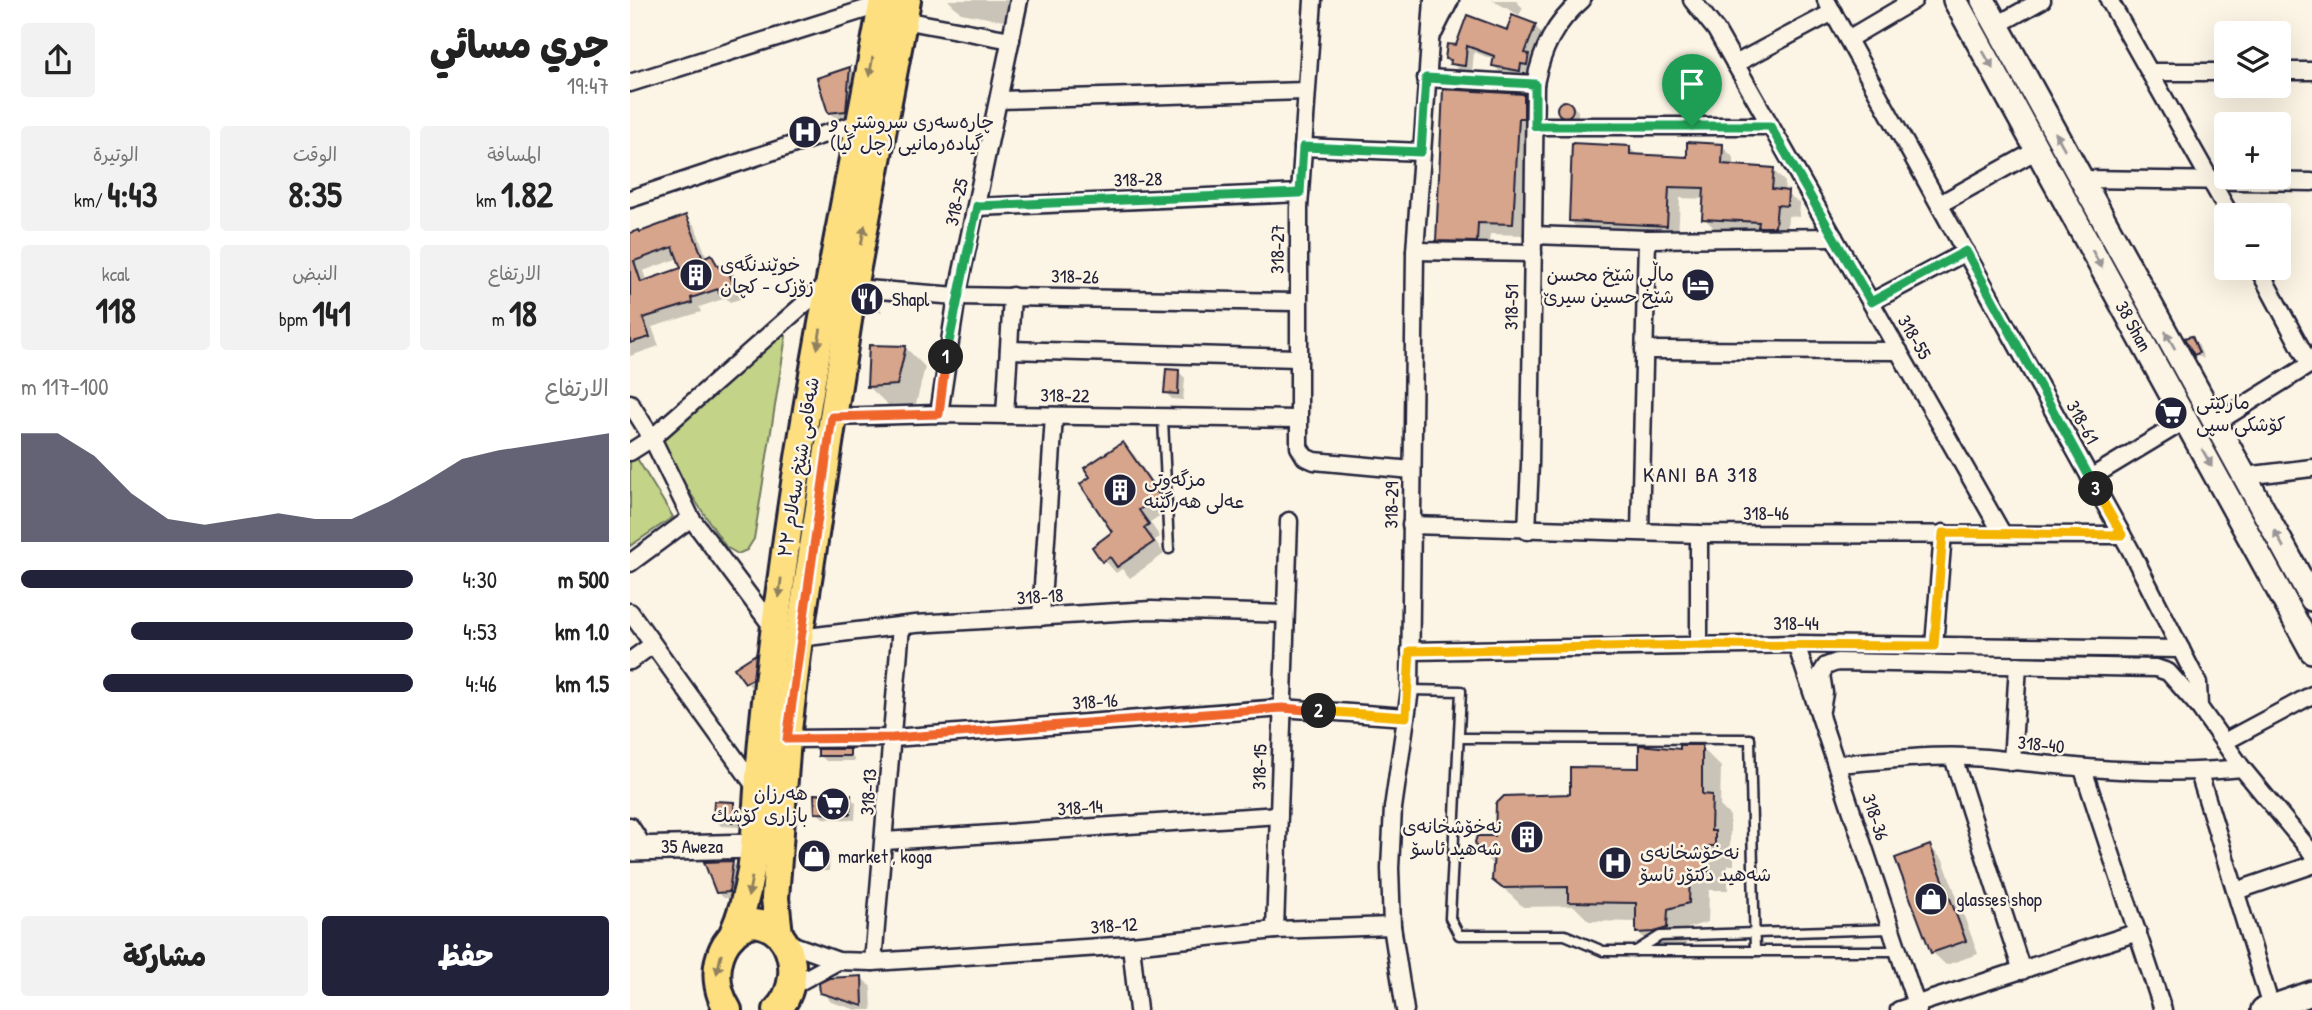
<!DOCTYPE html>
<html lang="ar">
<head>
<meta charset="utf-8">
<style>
  :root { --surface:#fff; --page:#f2f2f2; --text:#222; --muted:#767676; --accent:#22223b }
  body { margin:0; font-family:"Patrick Hand","Playpen Sans Arabic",sans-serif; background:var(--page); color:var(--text); direction:rtl; height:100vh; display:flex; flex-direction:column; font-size:26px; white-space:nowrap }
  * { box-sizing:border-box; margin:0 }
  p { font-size:23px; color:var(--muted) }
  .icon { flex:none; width:38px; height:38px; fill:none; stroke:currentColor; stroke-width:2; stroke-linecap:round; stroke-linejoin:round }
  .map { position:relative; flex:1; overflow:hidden; direction:ltr }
  .drawer { display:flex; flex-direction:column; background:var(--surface); width:630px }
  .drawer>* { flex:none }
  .tools { position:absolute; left:1584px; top:21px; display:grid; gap:14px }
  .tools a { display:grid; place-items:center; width:77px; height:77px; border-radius:7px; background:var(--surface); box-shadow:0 7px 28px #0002; font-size:35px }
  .pin { position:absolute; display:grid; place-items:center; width:60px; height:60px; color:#fff; margin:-72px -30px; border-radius:50% 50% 50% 0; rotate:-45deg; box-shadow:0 0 7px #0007 }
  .pin .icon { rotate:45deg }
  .km { position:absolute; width:35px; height:35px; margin:-18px; border-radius:50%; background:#222; color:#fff; font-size:19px; line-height:35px; text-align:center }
  .round { display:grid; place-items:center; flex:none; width:74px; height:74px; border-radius:7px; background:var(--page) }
  .head { display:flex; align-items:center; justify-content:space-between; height:119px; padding:0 21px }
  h1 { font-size:38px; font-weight:800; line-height:52px }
  .stats { display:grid; grid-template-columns:repeat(3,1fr); gap:10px; height:119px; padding:7px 21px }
  .stats div { display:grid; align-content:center; border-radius:7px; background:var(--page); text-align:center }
  .stats b { font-size:35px; font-weight:800 }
  .stats small { font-size:19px; font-weight:400 }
  .stats p { font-size:19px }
  .chart { height:196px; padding:14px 21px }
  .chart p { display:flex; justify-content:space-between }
  .chart svg { width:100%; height:126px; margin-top:7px; fill:var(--accent); opacity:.7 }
  .button { display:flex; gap:14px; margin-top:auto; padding:14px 21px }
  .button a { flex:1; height:80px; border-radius:7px; background:var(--accent); color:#fff; font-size:28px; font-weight:800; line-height:80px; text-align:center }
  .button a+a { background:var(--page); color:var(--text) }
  ul { padding:0 21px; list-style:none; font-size:23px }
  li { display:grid; grid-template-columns:112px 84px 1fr; align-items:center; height:52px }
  li i { height:18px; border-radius:9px; background:var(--accent) }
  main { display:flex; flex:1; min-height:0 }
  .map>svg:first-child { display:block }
  .green { fill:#c3d388; stroke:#727a62; stroke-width:2 }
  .shadow { fill:#0003; fill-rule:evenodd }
  .building { fill:#d7a48c; stroke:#22223b; stroke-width:2; fill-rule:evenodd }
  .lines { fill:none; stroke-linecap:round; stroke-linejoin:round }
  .lane-casing { stroke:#22223b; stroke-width:13 }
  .street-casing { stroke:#22223b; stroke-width:21 }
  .secondary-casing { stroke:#22223b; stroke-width:28 }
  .primary-casing { stroke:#22223b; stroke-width:32 }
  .lane { stroke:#fcf5e5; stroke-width:8 }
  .street { stroke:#fcf5e5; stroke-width:16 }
  .secondary { stroke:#fcf5e5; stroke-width:23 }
  .primary { stroke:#fddf80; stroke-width:26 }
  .oneway { fill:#9a9698 }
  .oneway2 { fill:#90805e }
  .split-1-casing { stroke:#fff; stroke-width:14 }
  .split-2-casing { stroke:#fff; stroke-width:14 }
  .split-3-casing { stroke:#fff; stroke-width:14 }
  .split-4-casing { stroke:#fff; stroke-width:14 }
  .split-1 { stroke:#22a559; stroke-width:9 }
  .split-2 { stroke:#f0652b; stroke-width:9 }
  .split-3 { stroke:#f5b400; stroke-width:9 }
  .split-4 { stroke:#22a559; stroke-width:9 }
  .labels { text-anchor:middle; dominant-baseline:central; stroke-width:5; stroke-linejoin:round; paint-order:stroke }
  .poi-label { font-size:19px; fill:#22223b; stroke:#fcf5e5; text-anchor:start }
  .street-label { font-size:19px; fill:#22223b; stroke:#fcf5e5 }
  .neighbourhood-label { font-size:21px; letter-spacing:2px; fill:#22223b; stroke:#fcf5e5 }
</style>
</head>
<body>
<main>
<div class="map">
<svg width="1682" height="1010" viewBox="0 0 1682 1010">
  <rect width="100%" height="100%" fill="#fcf5e5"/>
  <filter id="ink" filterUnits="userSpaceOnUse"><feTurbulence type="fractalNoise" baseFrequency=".0143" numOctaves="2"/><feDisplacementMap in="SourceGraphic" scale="14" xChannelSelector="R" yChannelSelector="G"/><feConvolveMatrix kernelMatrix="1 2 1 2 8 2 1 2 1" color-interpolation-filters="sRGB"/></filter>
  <g filter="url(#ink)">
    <g class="green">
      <path d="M149,331L156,336L124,539L117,550L108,554L96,547L25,440Z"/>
      <path d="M3,452L43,517L0,546V454Z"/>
    </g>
    <g class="shadow">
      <path d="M318,0H400L395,25L331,13Z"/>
      <path d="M862,0H885L893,8L889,15Z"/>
      <path d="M905,26L912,34L902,60L906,63L904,72L898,71L897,78L871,73L864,66L865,60L844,52L842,73L830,71L817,58L827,47Z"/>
      <path d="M220,69L229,78L225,120L209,122L199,112L190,79Z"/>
      <path d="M894,96L905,107L900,129L894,235L860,234L858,253L819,252L807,240Z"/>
      <path d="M930,104L942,105L948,111V120L936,121L930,115Z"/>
      <path d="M1092,146L1104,158V167L1143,170L1155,182L1154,192L1170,204L1169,217L1158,216L1157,239L1086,230L1074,218L1075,199L1050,198L1048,237L953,233L940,221L1000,148L1008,156L1058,159Z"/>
      <path d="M56,217L65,226L77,258L81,256L92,268L97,267L106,276L113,298L100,302L96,298L69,307L71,312L22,327L29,346L0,356V235L10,234ZM49,258L53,269L17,282L13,271Z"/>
      <path d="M239,301L247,302L252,312L244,311Z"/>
      <path d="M1561,338L1568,344L1574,359L1565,354Z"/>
      <path d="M276,348L295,367L286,404L258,405L238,386Z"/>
      <path d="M549,372L555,378L553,400L542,399L536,393Z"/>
      <path d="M1532,408L1551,427L1556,437L1538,419Z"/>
      <path d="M493,444L505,456L540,509L520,522L530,537L525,540L534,554L500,578L492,569L486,573L464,548L485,533L463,478Z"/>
      <path d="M125,656L131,662L128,685L122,688L116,682Z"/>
      <path d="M1071,747L1091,767L1090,806L1100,816V848L1104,853V865H1098V890H1079L1078,922L1057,928L1056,947L1027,952L1008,932V922L959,921L944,906L893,907L864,879L865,867L850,852L866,838L941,796L1052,751Z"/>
      <path d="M219,751L225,761H196L190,755Z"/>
      <path d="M220,797L226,803L225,820L193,818L187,812Z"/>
      <path d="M103,804L110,810L109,827L91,826L84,819Z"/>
      <path d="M194,847L200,853L199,871H182L176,865Z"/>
      <path d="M1300,847L1313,860L1348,954L1316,965L1302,952Z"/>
      <path d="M102,863L108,869L105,898H94L87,892Z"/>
      <path d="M232,978L241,987L242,1010H227L201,1002L192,992Z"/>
    </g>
    <g class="building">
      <path d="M837,15L877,30L882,15L906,24L895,53L899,54L897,65L891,64L890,71L862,66L864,56L837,46L835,66L820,64L821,60L815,59L817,44L826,45Z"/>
      <path d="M220,67L216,111L198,113L187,78Z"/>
      <path d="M813,89L894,94V118H889L883,224L848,223L847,242L806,241Z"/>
      <circle cx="935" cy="109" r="8"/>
      <path d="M1057,142L1093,144L1092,164L1144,168L1142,189L1158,191L1157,206L1147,205L1145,227H1128L1129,222L1072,219L1074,188L1039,187L1037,226L939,221L942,143L1000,146V154L1057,157Z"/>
      <path d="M56,215L73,258L81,254L89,268L97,265L104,288L89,293L88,289L61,298L62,303L13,318L20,337L0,343V233L9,230L10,232ZM43,247L51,268L11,282L4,261Z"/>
      <path d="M1562,336L1569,353L1564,355L1554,338Z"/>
      <path d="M239,345L276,346L267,385L237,387Z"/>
      <path d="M536,369L549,370L548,394L534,393Z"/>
      <path d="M493,442L530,496L509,510L519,524L514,528L524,542L487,567L480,557L472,562L462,547L482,532L450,484L460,477L454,468Z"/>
      <path d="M126,654L123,679L115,683L104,668Z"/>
      <path d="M1009,745L1050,749V745H1072V794L1082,795L1081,831H1085V846H1079V871H1060L1059,903L1038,909L1037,928L1024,932L1006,933V903L938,902V887L872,888L862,880L864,853H848L845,842L847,836H865L866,804L874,796L940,794V767L1009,768Z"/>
      <rect x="188" y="749" width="32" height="7"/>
      <path d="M184,794L221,795L220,814L185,813Z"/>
      <path d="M84,801L104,802V822L83,820Z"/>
      <path d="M176,843L194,845L193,866H174Z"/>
      <path d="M1300,845L1336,941L1301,953L1265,858Z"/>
      <path d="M103,861L99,892L86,893L74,862Z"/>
      <path d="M232,976L233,1006L190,993L189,983L199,978Z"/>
    </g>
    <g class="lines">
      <defs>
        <g id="lane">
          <path d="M533,419L539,549"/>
          <path d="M780,690L831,691L820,918L829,935H935L973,951H1268"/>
          <path d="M831,738L1120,739L1125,951"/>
          <path d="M1006,951L1030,936L1261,929"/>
        </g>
        <g id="street">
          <path d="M683,0L669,208V447L675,457L684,461L782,470"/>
          <path d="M1062,0L1086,30L1372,533"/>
          <path d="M1196,0L1501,551L1568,683L1569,707L1612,768L1682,853"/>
          <path d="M1479,0L1600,215"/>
          <path d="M273,20L381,40"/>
          <path d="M1367,25L1412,0"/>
          <path d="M804,32L820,0"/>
          <path d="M1218,39L1284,0"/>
          <path d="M1105,64L1203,12"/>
          <path d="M1648,71H1682"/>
          <path d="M1520,72H1596"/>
          <path d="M796,78L905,84C912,49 924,24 952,0"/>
          <path d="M0,83L252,4"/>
          <path d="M370,100L676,91"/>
          <path d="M905,126H1140"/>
          <path d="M673,147L791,152"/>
          <path d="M1451,179L1682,182"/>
          <path d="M0,199L231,122"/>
          <path d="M1310,204L1407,150"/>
          <path d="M347,207L670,193"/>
          <path d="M903,235L1017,239L1204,237"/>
          <path d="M785,251L903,253"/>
          <path d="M1628,268L1680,365"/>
          <path d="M223,288L327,296L667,302"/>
          <path d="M1241,302L1336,252"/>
          <path d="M379,350L667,358"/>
          <path d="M1014,350L1269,351"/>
          <path d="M0,403L22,438L61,518L144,629"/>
          <path d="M309,414L327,296L389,0"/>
          <path d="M375,415L382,296"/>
          <path d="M202,417L309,414L668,419"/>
          <path d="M1586,423L1682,363"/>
          <path d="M0,452L22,438L199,282"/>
          <path d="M1615,476L1682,468"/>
          <path d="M1460,478L1556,420"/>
          <path d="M781,525L1069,534L1492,535"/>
          <path d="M897,531L900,463L905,84"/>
          <path d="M1010,531L1017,239"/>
          <path d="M1069,534V645"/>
          <path d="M0,563L61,518"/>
          <path d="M0,612L127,789"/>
          <path d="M411,617L424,416"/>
          <path d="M169,638L285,624L521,610L655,614"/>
          <path d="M1166,644L1288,1010"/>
          <path d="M1304,646L1313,533"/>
          <path d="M780,651L1166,644L1551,649"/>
          <path d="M0,661L22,645"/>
          <path d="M1190,716L1194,693L1191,674L1196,666L1207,662L1526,668L1538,672L1569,707"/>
          <path d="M157,739L263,738L652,708L776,717"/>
          <path d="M1596,741L1682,695"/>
          <path d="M1323,757L1392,971"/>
          <path d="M1382,762L1388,665"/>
          <path d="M1206,764C1255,761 1307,753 1356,758C1441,767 1527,777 1612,768"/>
          <path d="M1453,769L1533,1010"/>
          <path d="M1569,773L1641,1007"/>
          <path d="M0,826L13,846"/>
          <path d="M255,841L649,815"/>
          <path d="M1606,891L1682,865"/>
          <path d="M645,930L659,521"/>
          <path d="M155,942L208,961L243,962L501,945L645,930L762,926"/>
          <path d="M501,945L508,1010"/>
          <path d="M243,962L271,626"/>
          <path d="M160,987L208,961"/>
          <path d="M775,1010L762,926L760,868L763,808L780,690L785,251L803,0"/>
          <path d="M1269,1010L1508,932"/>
        </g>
        <g id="secondary">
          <path d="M1325,0L1682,651"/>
          <path d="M1353,0L1682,599"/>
          <path d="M0,849L125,846"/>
          <path d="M1633,1010L1682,993"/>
        </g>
        <g id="primary">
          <path d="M149,934L145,898L157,739L169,638L223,288L277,0"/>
          <path d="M102,936C128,878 124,826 130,765C135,701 143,638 152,575C177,382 218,191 253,0"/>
          <path d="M98,1010C79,980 85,938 121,923C165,924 174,983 147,1010"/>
        </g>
      </defs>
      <use href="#lane" class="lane-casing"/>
      <use href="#street" class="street-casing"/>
      <use href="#secondary" class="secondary-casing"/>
      <use href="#primary" class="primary-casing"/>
      <use href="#lane" class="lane"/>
      <use href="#street" class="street"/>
      <use href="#secondary" class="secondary"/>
      <use href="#primary" class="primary"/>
    </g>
    <defs><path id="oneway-solid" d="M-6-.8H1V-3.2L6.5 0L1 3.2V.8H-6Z" transform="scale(1.75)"/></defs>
    <g class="oneway">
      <use href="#oneway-solid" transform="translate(1358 60) rotate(61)"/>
      <use href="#oneway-solid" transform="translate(1430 141) rotate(-119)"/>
      <use href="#oneway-solid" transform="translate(1467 259) rotate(61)"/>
      <use href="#oneway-solid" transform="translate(1540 340) rotate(-119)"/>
      <use href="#oneway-solid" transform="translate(1577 458) rotate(61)"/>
      <use href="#oneway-solid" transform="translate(1649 539) rotate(-118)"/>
    </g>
    <g class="oneway2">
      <use href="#oneway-solid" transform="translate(241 67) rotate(100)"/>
      <use href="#oneway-solid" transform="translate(233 235) rotate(-79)"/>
      <use href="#oneway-solid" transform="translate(189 339) rotate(99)"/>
      <use href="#oneway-solid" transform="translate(150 588) rotate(97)"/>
      <use href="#oneway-solid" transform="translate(120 887) rotate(101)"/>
      <use href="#oneway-solid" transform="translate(89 964) rotate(103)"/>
    </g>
  </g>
  <g class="lines" filter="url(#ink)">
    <defs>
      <path id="split-1" d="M316,357L347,206L670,193L673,147L791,152L796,78L905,84V126H1062"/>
      <path id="split-2" d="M316,357L309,414L202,417L157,739L263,738L652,708L689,711"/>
      <path id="split-3" d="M689,711L776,717L780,651L1069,645L1304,646L1313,533L1492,535L1466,489"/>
      <path id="split-4" d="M1062,126H1140L1241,302L1336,251L1466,489"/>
    </defs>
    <use href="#split-1" class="split-1-casing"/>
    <use href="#split-2" class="split-2-casing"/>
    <use href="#split-3" class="split-3-casing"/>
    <use href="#split-4" class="split-4-casing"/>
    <use href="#split-1" class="split-1"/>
    <use href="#split-2" class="split-2"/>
    <use href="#split-3" class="split-3"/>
    <use href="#split-4" class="split-4"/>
  </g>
  <defs>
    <symbol id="hospital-disc" viewBox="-11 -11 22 22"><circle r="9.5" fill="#22223b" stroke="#fcf5e5"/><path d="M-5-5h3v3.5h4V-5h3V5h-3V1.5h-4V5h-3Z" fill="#fff"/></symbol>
    <symbol id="building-disc" viewBox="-11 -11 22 22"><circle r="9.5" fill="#22223b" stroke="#fcf5e5"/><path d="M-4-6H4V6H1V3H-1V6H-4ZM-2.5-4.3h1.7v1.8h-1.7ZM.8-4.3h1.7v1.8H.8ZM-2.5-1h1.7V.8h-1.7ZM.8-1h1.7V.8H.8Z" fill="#fff"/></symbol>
    <symbol id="hotel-disc" viewBox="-11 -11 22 22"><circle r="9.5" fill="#22223b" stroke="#fcf5e5"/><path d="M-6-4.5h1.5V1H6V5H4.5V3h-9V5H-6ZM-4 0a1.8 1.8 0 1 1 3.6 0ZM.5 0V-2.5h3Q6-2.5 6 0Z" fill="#fff"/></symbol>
    <symbol id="restaurant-disc" viewBox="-11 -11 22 22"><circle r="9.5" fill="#22223b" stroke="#fcf5e5"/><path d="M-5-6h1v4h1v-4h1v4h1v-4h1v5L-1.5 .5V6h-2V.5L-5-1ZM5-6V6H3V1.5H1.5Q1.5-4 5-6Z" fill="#fff"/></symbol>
    <symbol id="supermarket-disc" viewBox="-11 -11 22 22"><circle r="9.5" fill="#22223b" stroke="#fcf5e5"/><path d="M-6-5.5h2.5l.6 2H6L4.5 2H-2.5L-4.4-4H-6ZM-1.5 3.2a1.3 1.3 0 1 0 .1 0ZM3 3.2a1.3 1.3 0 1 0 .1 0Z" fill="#fff"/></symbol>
    <symbol id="shop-disc" viewBox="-11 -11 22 22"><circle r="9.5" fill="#22223b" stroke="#fcf5e5"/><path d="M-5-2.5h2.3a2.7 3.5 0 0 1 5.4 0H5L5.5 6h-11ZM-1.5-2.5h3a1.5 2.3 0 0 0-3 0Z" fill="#fff"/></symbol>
  </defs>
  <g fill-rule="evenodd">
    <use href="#hospital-disc" x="156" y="113" width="38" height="38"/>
    <use href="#building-disc" x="47" y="256" width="38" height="38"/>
    <use href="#hotel-disc" x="1049" y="266" width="38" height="38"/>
    <use href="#restaurant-disc" x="218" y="280" width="38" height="38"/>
    <use href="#supermarket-disc" x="1522" y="394" width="38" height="38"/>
    <use href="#building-disc" x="471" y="471" width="38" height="38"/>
    <use href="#supermarket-disc" x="184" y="785" width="38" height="38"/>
    <use href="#building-disc" x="878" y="818" width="38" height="38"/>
    <use href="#shop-disc" x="165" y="837" width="38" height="38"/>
    <use href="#hospital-disc" x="966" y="844" width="38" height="38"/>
    <use href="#shop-disc" x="1282" y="880" width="38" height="38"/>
  </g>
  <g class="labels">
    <g class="poi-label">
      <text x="200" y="121">چارەسەری سروشتی و<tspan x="200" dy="22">گیادەرمانیی (چل گیا)</tspan></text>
      <text x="90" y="264">خوێندنگەی<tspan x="90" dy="22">زۆزک - کچان</tspan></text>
      <text x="1044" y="274" text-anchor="end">ماڵی شێخ محسن<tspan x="1044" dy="22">شێخ حسین سیرێ</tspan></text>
      <text x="262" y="299">Shapl</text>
      <text x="1566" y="402">مارکێتی<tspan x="1566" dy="22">کۆشکی سپی</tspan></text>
      <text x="514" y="479">مزگەوتی<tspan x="514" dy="22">عەلی هەرگێنە</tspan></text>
      <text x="178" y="793" text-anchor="end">هەرزان<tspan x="178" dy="22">بازاری کۆشك</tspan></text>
      <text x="872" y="826" text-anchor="end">نەخۆشخانەی<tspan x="872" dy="22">شەهید ئاسۆ</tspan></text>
      <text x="1010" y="852">نەخۆشخانەی<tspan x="1010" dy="22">شەهید دکتۆر ئاسۆ</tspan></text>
      <text x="208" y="856">market , koga</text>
      <text x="1326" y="899">glasses shop</text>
    </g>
    <g class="street-label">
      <text transform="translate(508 179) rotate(-2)">318-28</text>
      <text transform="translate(326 202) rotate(-77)">318-25</text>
      <text transform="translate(647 249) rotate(-89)">318-27</text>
      <text transform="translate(445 276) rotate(1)">318-26</text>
      <text transform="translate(881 307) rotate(-89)">318-51</text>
      <text transform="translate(1504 326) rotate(61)">38 Shan</text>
      <text transform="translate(1285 337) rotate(60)">318-55</text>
      <text transform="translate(435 395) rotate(1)">318-22</text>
      <text transform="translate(1453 422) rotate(61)">318-61</text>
      <text transform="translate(168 467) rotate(-81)">شەقامی شێخ سەلام ٣٣</text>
      <text transform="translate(761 505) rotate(-89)">318-29</text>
      <text x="1136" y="513">318-46</text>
      <text transform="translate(410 596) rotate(-4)">318-18</text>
      <text x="1166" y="623">318-44</text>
      <text transform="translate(465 701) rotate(-4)">318-16</text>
      <text transform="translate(1411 744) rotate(6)">318-40</text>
      <text transform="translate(629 767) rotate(-88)">318-15</text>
      <text transform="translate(238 792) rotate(-86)">318-13</text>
      <text transform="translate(450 807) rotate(-4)">318-14</text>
      <text transform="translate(1246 817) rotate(72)">318-36</text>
      <text x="62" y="846">35 Aweza</text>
      <text transform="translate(484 925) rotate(-4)">318-12</text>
    </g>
    <g class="neighbourhood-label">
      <text x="1071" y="474">KANI BA 318</text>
    </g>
  </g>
</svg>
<div class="tools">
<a><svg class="icon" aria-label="layers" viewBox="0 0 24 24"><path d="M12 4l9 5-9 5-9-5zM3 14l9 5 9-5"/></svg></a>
<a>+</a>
<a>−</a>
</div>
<div class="pin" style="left:1062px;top:126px;background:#1e9e55"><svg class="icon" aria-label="arrive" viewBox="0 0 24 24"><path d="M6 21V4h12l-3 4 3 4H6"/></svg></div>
<b class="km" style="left:316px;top:357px">1</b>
<b class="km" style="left:689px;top:711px">2</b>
<b class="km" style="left:1466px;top:489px">3</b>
</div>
<section class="drawer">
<div class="head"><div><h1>جري مسائي</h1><p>19:47</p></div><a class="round"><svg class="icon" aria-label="share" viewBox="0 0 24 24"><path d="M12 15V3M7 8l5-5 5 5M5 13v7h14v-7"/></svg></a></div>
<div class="stats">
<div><p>المسافة</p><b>1.82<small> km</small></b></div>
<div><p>الوقت</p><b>8:35</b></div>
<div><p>الوتيرة</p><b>4:43<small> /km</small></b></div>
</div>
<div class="stats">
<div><p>الارتفاع</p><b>18<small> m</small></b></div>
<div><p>النبض</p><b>141<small> bpm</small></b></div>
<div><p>kcal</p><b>118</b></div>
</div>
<div class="chart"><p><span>الارتفاع</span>100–117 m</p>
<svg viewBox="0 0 160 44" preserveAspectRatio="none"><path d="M0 44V6L10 6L20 14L30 27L40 36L50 38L60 36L70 34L80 36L90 36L100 30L110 23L120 15L130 12L140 10L150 8L160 6V44z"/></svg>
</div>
<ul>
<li><b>500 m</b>4:30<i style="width:100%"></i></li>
<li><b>1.0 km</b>4:53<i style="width:72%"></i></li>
<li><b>1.5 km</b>4:46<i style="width:79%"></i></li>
</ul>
<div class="button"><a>حفظ</a><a>مشاركة</a></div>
</section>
</main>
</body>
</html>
